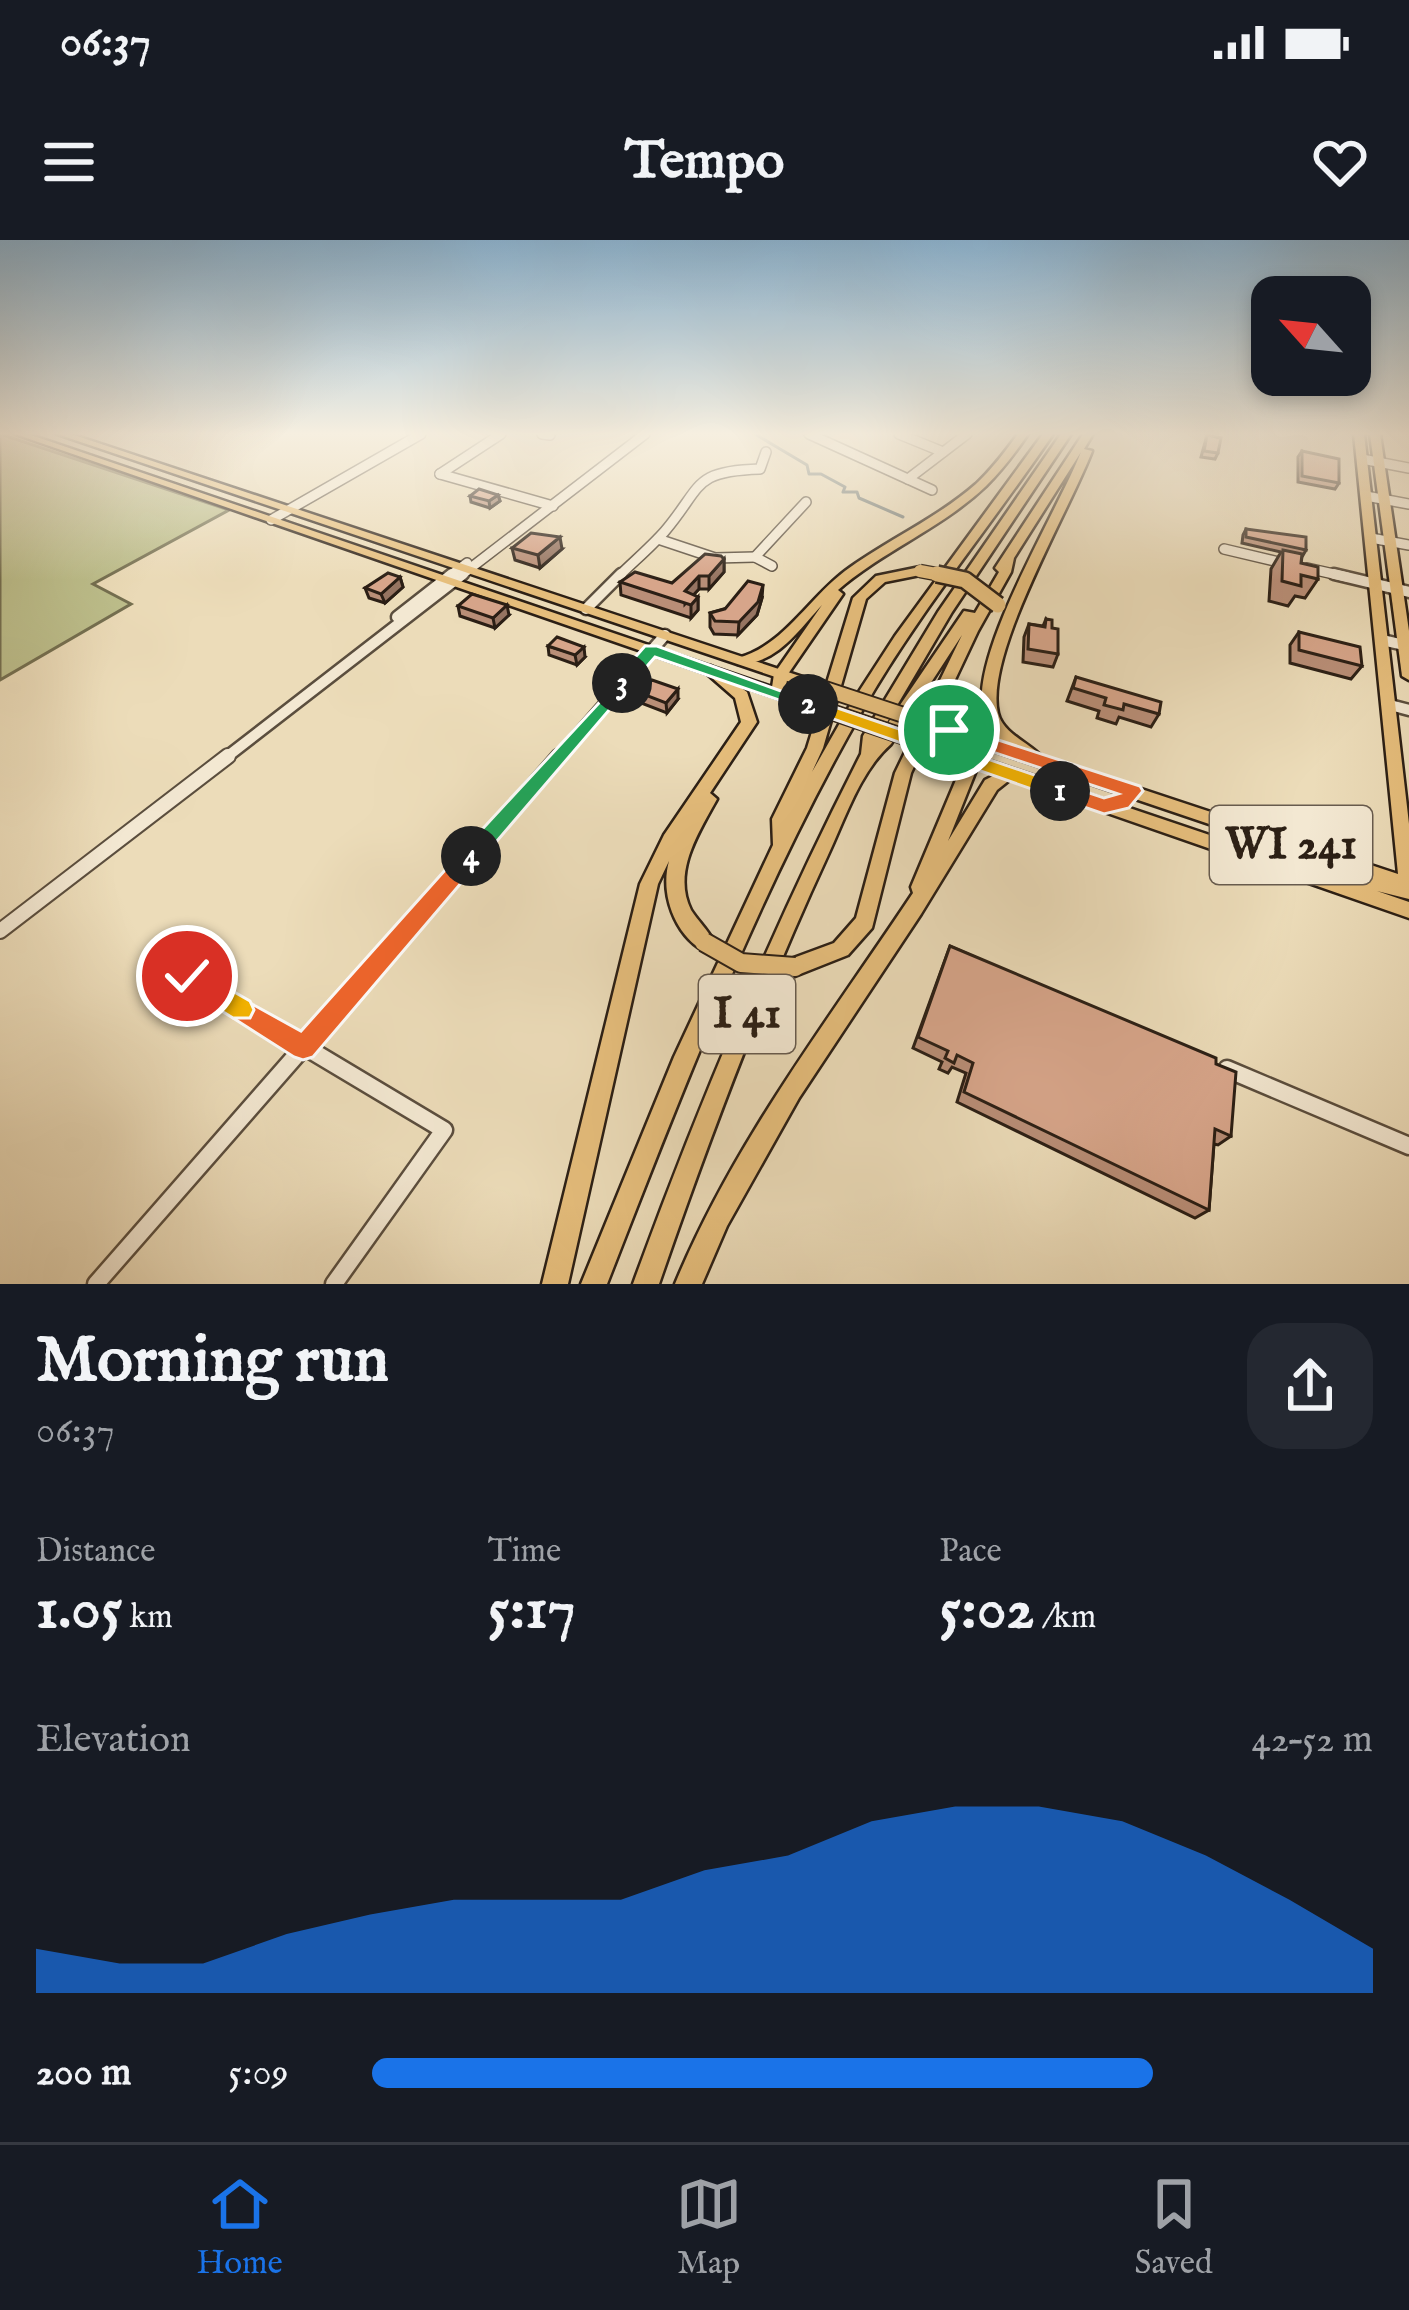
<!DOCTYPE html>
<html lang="en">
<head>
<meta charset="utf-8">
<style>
  :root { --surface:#171b24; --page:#242831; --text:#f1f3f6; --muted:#9ea1a6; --line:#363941; --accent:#1a73e8 }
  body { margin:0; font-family:"IM FELL English",serif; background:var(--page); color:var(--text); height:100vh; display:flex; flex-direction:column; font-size:45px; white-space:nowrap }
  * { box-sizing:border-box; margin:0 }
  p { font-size:39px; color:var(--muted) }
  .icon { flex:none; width:66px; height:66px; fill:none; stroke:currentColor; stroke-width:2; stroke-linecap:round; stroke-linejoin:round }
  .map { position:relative; height:1044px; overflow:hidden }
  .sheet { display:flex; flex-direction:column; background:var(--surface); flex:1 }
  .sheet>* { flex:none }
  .needle { width:78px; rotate:297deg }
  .controls { position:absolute; left:1251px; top:36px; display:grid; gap:24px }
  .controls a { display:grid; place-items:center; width:120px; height:120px; border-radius:24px; background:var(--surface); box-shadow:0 6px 18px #0003; font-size:60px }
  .pin { position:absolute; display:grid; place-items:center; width:102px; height:102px; color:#fff; margin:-51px; border:6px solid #fff; border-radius:50%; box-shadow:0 3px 12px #0007 }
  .km { position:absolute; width:60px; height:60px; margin:-30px; border-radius:50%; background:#222; color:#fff; font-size:33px; line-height:60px; text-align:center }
  .round { display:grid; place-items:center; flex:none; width:126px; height:126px; border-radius:36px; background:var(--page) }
  .overview { display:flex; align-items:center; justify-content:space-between; height:204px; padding:0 36px }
  h1 { font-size:66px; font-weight:700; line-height:90px }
  .stats { display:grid; grid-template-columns:repeat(3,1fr); gap:18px; height:204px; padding:12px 36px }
  .stats div { display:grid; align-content:center }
  .stats b { font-size:60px; font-weight:700 }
  .stats small { font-size:33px; font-weight:400 }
  .stats p { font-size:33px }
  .chart { height:336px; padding:24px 36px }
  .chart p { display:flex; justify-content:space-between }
  .chart svg { width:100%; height:216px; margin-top:12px; fill:var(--accent); opacity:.7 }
  ul { padding:0 36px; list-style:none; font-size:39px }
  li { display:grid; grid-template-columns:192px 144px 1fr; align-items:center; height:90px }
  li i { height:30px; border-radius:15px; background:var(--accent) }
  .status { display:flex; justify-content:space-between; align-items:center; height:84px; padding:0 60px; background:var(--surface); direction:ltr }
  .status svg { height:33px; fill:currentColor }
  header { display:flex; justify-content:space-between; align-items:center; height:156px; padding:0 36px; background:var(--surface); font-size:54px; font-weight:700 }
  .tabs { display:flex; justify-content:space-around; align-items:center; height:168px; border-top:3px solid var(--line); background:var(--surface); font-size:33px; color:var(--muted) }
  .tabs a { display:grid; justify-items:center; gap:6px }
  .tabs .on { color:var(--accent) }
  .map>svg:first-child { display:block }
  .green { fill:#bdbf8c; stroke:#746f50; stroke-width:3 }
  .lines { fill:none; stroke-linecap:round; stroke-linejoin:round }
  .stream { stroke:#717b79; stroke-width:3 }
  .minor-far3-casing { stroke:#5b4e3e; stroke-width:12 }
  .minor-far2-casing { stroke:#5b4e3e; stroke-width:15 }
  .minor-far1-casing { stroke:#5b4e3e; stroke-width:18 }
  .minor-casing { stroke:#5b4e3e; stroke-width:21 }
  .major-casing { stroke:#2b1f15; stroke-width:5 }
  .highway-casing { stroke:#2b1f15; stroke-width:5 }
  .minor-far3 { stroke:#f3e8d2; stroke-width:9 }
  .minor-far2 { stroke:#f3e8d2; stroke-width:10 }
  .minor-far1 { stroke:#f3e8d2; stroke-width:14 }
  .minor { stroke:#f3e8d2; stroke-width:16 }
  .major { fill:#e6be7c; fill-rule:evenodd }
  .highway { fill:#e6be7c; fill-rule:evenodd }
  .major-bridge-casing { stroke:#2b1f15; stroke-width:18; stroke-linecap:butt }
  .highway-bridge-far2-casing { stroke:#2b1f15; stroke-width:15; stroke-linecap:butt }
  .highway-bridge-far1-casing { stroke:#2b1f15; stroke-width:20; stroke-linecap:butt }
  .highway-bridge-casing { stroke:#2b1f15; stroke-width:22; stroke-linecap:butt }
  .major-bridge { stroke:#e6be7c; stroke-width:14 }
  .highway-bridge-far2 { stroke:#e6be7c; stroke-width:12 }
  .highway-bridge-far1 { stroke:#e6be7c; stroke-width:15 }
  .highway-bridge { stroke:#e6be7c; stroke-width:18 }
  .wall { fill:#b98e77; stroke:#2b1f15; stroke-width:3 }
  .shaded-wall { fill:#967461; stroke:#2b1f15; stroke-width:3 }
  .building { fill:#d7a58a; stroke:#2b1f15; stroke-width:3 }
  .split-1 { fill:#f0652b; stroke:#fff; stroke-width:3 }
  .split-2 { fill:#f5b400; stroke:#fff; stroke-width:3 }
  .split-3 { fill:#22a559; stroke:#fff; stroke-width:3 }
  .split-4 { fill:#22a559; stroke:#fff; stroke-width:3 }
  .split-5 { fill:#f0652b; stroke:#fff; stroke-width:3 }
  .split-6 { fill:#f5b400; stroke:#fff; stroke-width:3 }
  .labels { text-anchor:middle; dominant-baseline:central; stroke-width:9; stroke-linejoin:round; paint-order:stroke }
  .shield { fill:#f3e8d2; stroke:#675b4e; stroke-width:3 }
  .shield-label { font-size:45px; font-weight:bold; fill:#2b1f15 }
</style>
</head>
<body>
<div class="status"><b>06:37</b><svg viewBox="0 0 49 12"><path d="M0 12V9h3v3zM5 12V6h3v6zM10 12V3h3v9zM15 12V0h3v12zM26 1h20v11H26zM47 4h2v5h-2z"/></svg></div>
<header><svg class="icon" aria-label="menu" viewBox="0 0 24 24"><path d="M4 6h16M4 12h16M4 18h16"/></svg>Tempo<svg class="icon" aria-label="heart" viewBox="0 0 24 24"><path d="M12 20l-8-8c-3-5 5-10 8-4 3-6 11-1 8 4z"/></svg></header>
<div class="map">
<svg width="1409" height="1044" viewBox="0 0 1409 1044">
  <rect width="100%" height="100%" fill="#ecdcb9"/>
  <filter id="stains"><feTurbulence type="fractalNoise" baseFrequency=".00167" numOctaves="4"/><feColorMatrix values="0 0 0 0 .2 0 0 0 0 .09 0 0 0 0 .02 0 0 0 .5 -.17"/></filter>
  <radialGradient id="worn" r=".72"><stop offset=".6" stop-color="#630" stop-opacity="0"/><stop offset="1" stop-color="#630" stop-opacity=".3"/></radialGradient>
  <path class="green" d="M0,194L229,270L93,344L131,364L0,440Z"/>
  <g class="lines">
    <path class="stream" d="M755,194L807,225L809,234H821L845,247L843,252H857L859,258L903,277"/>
    <defs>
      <g id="minor-far3">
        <path d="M542,194L550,195"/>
        <path d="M809,194L932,250"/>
        <path d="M899,194L943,212"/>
        <path d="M1362,219L1409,228"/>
        <path d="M440,234L553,266"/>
        <path d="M440,234L501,194"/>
        <path d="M908,239L967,194"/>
        <path d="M1366,256L1409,264"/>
        <path d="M271,280L421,194"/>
        <path d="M1371,298L1409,305"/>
        <path d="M658,299L715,318L755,317"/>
        <path d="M1224,309L1287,324"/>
        <path d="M772,326L755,317L806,262"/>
        <path d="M1307,328L1347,337"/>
        <path d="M448,337L467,323"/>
        <path d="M459,337L645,194"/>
        <path d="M618,337C633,322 651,307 665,291C703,246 692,231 760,229L766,212"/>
      </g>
      <g id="minor-far2">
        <path d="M1334,334L1409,352"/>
        <path d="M586,369L621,334"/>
        <path d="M397,377L452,334"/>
        <path d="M1382,400L1409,406"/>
        <path d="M1390,465L1409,470"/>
        <path d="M224,519L463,334"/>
        <path d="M557,519L665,395"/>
      </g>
      <g id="minor-far1">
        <path d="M0,691L228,516"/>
        <path d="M187,736L210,750"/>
        <path d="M354,750L559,516"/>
      </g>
      <g id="minor">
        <path d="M205,747L444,890L334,1044"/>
        <path d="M1227,829L1409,906"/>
        <path d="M96,1044L356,747"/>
      </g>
      <g id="major">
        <path d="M15,194H28L813,461L815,464L808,469L803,467Z"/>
        <path d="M57,194H71L818,442L820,445L813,450L808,448Z"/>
        <path d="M1354,194H1364L1409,584V659L1377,651L1409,662V678L935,513L933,509L935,505L940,504L1254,610L1256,605L1262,603L1286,610L952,497L950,493L952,489L957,488L1398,634Z"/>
        <path d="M1370,194H1380L1409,391V440L1402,436Z"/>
      </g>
      <g id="highway">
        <path d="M1018,194H1028C1015,213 1002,230 986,246C942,288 883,311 838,350L843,354L788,434L784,458L779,459L771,454L774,434L822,365C798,391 776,425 738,424L736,421L738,418C783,406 808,359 845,331C887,300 936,279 976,244C992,229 1005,212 1018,194Z"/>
        <path d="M1043,194H1053C990,287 917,374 862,471C758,653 683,849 607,1044H581L674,817L773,605L772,579L807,508L853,358L876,336L920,327L926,331L925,334L885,342L866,359L823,508L812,532L849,467L895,396Z"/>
        <path d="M1061,194H1071L952,372L879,496L964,371L975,373L999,332L995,328L1083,194H1093L1084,209L1092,211C1069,272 984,414 998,473C1003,494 1030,503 1043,518L1035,524L1029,522C1012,510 990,497 984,476C966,418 1058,271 1081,212L1014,318L1011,332L978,391L911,533L872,688L848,715L795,736L788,734L785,727L788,720L834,703L856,678L895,533L962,395L891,504C860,531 845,579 828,615C763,755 709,899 659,1044H633C699,863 773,686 861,514L863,496L938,372Z"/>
        <path d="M711,426L747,452L757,482L710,553L717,559C699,592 672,632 691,670C698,681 708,690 714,702L711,708L704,711C674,694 660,653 669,621L658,644L568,1044H542L640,644L664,595L741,482L735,458L704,431Z"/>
        <path d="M965,490L971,492L979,513L977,528L948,601L985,540L1009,528L1015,530L1017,534L997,550L921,674L799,858L727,986L702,1044H675C734,901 828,781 913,653L911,647L961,528L963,513L957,496Z"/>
      </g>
    </defs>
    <use href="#minor-far3" class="minor-far3-casing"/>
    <use href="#minor-far2" class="minor-far2-casing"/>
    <use href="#minor-far1" class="minor-far1-casing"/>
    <use href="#minor" class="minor-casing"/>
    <use href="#major" class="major-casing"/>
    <use href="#highway" class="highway-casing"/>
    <use href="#minor-far3" class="minor-far3"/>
    <use href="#minor-far2" class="minor-far2"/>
    <use href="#minor-far1" class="minor-far1"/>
    <use href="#minor" class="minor"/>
    <use href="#major" class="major"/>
    <use href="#highway" class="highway"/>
    <defs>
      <g id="major-bridge">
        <path d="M813,445L949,490"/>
        <path d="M808,464L940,509"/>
      </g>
      <path id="highway-bridge-far2" d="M920,331L952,337"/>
      <path id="highway-bridge-far1" d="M937,334L965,340L998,365"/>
      <path id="highway-bridge" d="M704,702L741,723L795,727"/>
    </defs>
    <use href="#major-bridge" class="major-bridge-casing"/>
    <use href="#highway-bridge-far2" class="highway-bridge-far2-casing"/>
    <use href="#highway-bridge-far1" class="highway-bridge-far1-casing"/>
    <use href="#highway-bridge" class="highway-bridge-casing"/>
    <use href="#major-bridge" class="major-bridge"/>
    <use href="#highway-bridge-far2" class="highway-bridge-far2"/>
    <use href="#highway-bridge-far1" class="highway-bridge-far1"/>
    <use href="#highway-bridge" class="highway-bridge"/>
  </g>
  <g class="wall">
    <path d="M1207,195L1218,213L1215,219L1201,217Z"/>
    <path d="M1302,211L1339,243L1335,249L1298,242V217Z"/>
    <path d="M498,255L500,261L490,268L471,262L470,256Z"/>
    <path d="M1246,289L1306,310L1302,317L1301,323L1318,339L1305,358L1295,356L1288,366L1269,361L1271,329L1281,312L1242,303L1243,295Z"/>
    <path d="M512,308L562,309L540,328L515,320Z"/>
    <path d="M724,319V332L709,349H699L693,355L698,357V370L691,378L621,355L620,342L672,343Z"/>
    <path d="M400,337L403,347L385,363L369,358L365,348Z"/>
    <path d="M762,358L757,375L738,395L714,394L710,387V373Z"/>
    <path d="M458,366L509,375L495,388L460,376Z"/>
    <path d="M1046,379L1052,388L1058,414L1053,427L1023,422L1024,397L1029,384L1043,386Z"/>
    <path d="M1299,392L1362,426L1351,439L1290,423V405Z"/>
    <path d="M548,406L585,417L577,425L549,415Z"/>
    <path d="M1076,437L1159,474L1151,487L1119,477L1116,484L1097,478L1099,471L1067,461Z"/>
    <path d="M640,453L678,459L667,473L641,463Z"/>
    <path d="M950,706L1216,824L1231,896L1218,905L1214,904L1209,970L1195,978L957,862L966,833L952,827L948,833L939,829L942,822L913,808Z"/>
  </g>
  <g class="shaded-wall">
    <path d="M498,255L500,261L490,268L489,261Z"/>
    <path d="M560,297L562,309L540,328L538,315Z"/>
    <path d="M724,319V332L709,349V336Z"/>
    <path d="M699,336V349L685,364V351Z"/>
    <path d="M400,337L403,347L385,363L381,354Z"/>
    <path d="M763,345L762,358L757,375L738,395L739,382Z"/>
    <path d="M698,357V370L691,378V365Z"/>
    <path d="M507,365L509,375L495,388L493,378Z"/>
    <path d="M584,407L585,417L577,425L575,415Z"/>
    <path d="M678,449V459L667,473L666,463Z"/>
  </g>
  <g class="building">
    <path d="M1207,195L1221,198L1218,213L1204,211Z"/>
    <path d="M1302,211L1339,219V243L1302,236Z"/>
    <path d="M479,249L498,255L489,261L470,256Z"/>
    <path d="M1246,289L1306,297V310L1246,297Z"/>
    <path d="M531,293L560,297L538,315L512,308Z"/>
    <path d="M1283,310L1302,314L1301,323L1318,327V339L1301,335V346L1282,341Z"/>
    <path d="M705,314L721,316L724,319L709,336H699L685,351L698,357L691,365L620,342L635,332L672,343Z"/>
    <path d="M388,333L400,337L381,354L365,348Z"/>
    <path d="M748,341L763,345L758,362L739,382L715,381L710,373L725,369Z"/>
    <path d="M472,354L507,365L493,378L458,366Z"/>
    <path d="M1046,379L1052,380V388L1058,389V414L1028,409L1029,384L1045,387Z"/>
    <path d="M1299,392L1360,407L1362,426L1299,410Z"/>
    <path d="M557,397L584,407L575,415L548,406Z"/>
    <path d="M1076,437L1161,462L1159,474L1124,464L1123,470L1104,465L1106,458L1073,448Z"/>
    <path d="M652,440L678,449L666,463L640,453Z"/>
    <path d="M950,706L1216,818V824L1236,832L1231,896L1215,889L1209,970L964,852L973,823L957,815L954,823L945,818L948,811L918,797Z"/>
  </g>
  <linearGradient id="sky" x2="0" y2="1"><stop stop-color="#8bb6d6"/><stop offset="0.57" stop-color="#f6efe0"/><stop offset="1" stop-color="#f6efe0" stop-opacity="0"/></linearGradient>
  <rect width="1409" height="340" fill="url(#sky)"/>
  <path class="split-1" d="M949,484L1140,546L1143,551L1129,568L1104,574L1052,556L1049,551L1060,543L1104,558L1118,554L942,495V486Z"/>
  <path class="split-2" d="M808,458L1067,546L1070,551L1060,559L802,468L799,464Z"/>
  <path class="split-3" d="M645,406H657L817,464L802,468L655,417L628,448H616V439Z"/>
  <path class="split-4" d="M622,438L628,439V448L479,622H463V610Z"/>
  <path class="split-5" d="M471,607L479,610V622L313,817L303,820L294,817L233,778L229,770L233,761L241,758L301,791L463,610Z"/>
  <path class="split-6" d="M187,725L250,761L254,770L250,778H233L178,744L175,736Z"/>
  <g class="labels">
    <g class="shield">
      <rect x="1210" y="566" width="162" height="78" rx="9"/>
      <rect x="699" y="735" width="96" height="78" rx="9"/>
    </g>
    <g class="shield-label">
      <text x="1291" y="605">WI 241</text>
      <text x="747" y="774">I 41</text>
    </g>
  </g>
  <rect width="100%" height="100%" filter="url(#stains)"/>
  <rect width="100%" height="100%" fill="url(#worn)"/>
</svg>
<div class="controls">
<a><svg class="needle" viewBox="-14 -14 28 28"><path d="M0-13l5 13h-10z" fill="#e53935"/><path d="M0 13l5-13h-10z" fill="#9ea1a6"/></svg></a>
</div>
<div class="pin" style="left:949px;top:490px;background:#1e9e55"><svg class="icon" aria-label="arrive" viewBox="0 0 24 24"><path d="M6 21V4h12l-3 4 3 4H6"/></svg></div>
<div class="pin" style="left:187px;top:736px;background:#d93025"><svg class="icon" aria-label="check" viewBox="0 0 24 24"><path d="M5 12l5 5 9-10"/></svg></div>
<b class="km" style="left:1060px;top:551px">1</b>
<b class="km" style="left:808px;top:464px">2</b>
<b class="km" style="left:622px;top:443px">3</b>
<b class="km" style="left:471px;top:616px">4</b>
</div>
<section class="sheet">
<div class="overview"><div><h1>Morning run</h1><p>06:37</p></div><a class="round"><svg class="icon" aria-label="share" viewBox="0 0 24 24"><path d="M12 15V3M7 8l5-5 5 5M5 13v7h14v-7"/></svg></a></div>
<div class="stats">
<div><p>Distance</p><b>1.05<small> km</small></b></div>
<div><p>Time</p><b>5:17</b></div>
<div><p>Pace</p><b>5:02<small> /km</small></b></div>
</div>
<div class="chart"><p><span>Elevation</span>42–52 m</p>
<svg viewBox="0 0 160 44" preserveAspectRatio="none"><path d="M0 44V35L10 38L20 38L30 32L40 28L50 25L60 25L70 25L80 19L90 16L100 9L110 6L120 6L130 9L140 16L150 25L160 35V44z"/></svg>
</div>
<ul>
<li><b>200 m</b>5:09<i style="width:78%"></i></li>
</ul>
</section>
<nav class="tabs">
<a class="on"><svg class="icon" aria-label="home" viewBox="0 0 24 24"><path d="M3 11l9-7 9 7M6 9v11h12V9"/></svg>Home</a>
<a><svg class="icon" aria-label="map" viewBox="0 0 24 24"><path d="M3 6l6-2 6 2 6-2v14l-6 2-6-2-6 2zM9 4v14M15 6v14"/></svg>Map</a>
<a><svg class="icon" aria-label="saved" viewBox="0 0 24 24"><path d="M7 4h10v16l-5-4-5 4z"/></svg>Saved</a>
</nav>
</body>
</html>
